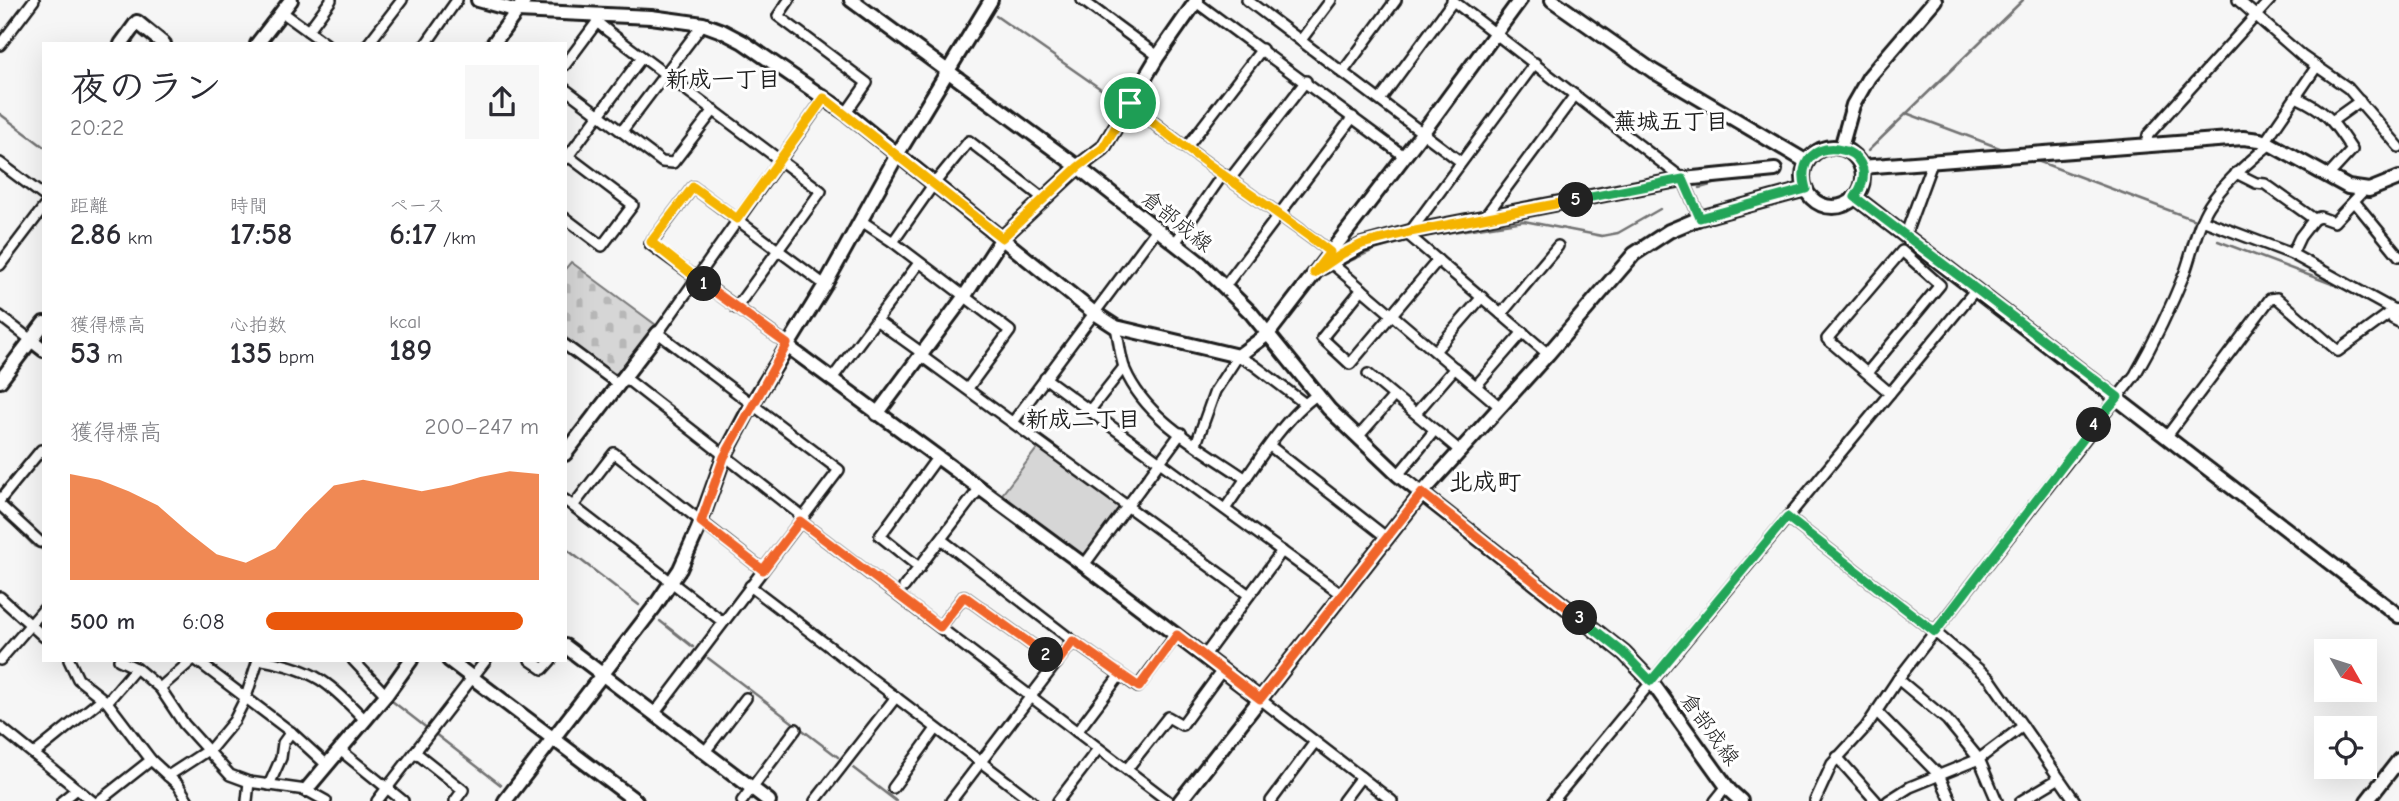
<!DOCTYPE html>
<html lang="ja">
<head>
<meta charset="utf-8">
<style>
  :root { --surface:#fff; --page:#f7f7f7; --text:#2b2b33; --muted:#7c7c81; --accent:#ea580c }
  body { margin:0; font-family:"Comic Neue","Klee One",sans-serif; background:var(--page); color:var(--text); height:100vh; display:flex; flex-direction:column; font-size:26px; white-space:nowrap }
  * { box-sizing:border-box; margin:0 }
  p { font-size:23px; color:var(--muted) }
  .icon { flex:none; width:38px; height:38px; fill:none; stroke:currentColor; stroke-width:2; stroke-linecap:round; stroke-linejoin:round }
  .map { position:relative; flex:1; overflow:hidden }
  .panel { position:absolute; left:42px; top:42px; width:525px; height:620px; display:flex; flex-direction:column; background:var(--surface); border-radius:0px; box-shadow:0 7px 28px #0002 }
  .panel>* { flex:none }
  .needle { width:46px; rotate:129deg }
  .buttons { position:absolute; left:2314px; top:639px; display:grid; gap:14px }
  .buttons a { display:grid; place-items:center; width:63px; height:63px; border-radius:0px; background:var(--surface); box-shadow:0 7px 28px #0002; font-size:35px }
  .pin { position:absolute; display:grid; place-items:center; width:60px; height:60px; color:#fff; margin:-30px; border:4px solid #fff; border-radius:50%; box-shadow:0 2px 7px #0007 }
  .km { position:absolute; width:35px; height:35px; margin:-18px; border-radius:50%; background:#222; color:#fff; font-size:19px; line-height:35px; text-align:center }
  .round { display:grid; place-items:center; flex:none; width:74px; height:74px; border-radius:0px; background:var(--page) }
  .head { display:flex; align-items:center; justify-content:space-between; height:119px; padding:0 28px }
  h1 { font-size:38px; font-weight:600; line-height:52px }
  .figures { display:grid; grid-template-columns:repeat(3,1fr); gap:10px; height:119px; padding:7px 28px }
  .figures div { display:grid; align-content:center }
  .figures b { font-size:30px; font-weight:600 }
  .figures small { font-size:19px; font-weight:400 }
  .figures p { font-size:19px }
  .chart { height:196px; padding:14px 28px }
  .chart p { display:flex; justify-content:space-between }
  .chart svg { width:100%; height:126px; margin-top:7px; fill:var(--accent); opacity:.7 }
  ul { padding:0 28px; list-style:none; font-size:23px }
  li { display:grid; grid-template-columns:112px 84px 1fr; align-items:center; height:52px }
  li i { height:18px; border-radius:9px; background:var(--accent) }
  .map>svg:first-child { display:block }
  .green { fill:#d6d6d6; stroke:#797979; stroke-width:2 }
  .cemetery { fill:url(#cemetery-stones); stroke:#797979; stroke-width:2 }
  .lines { fill:none; stroke-linecap:round; stroke-linejoin:round }
  .stream { stroke:#727272; stroke-width:2.5 }
  .street-casing { stroke:#1c1c1c; stroke-width:14 }
  .secondary-casing { stroke:#1c1c1c; stroke-width:18 }
  .street { stroke:#fff; stroke-width:9 }
  .secondary { stroke:#fff; stroke-width:12 }
  .split-1-casing { stroke:#fff; stroke-width:14 }
  .split-2-casing { stroke:#fff; stroke-width:14 }
  .split-3-casing { stroke:#fff; stroke-width:14 }
  .split-4-casing { stroke:#fff; stroke-width:14 }
  .split-5-casing { stroke:#fff; stroke-width:14 }
  .split-6-casing { stroke:#fff; stroke-width:14 }
  .split-1 { stroke:#f5b400; stroke-width:9 }
  .split-2 { stroke:#f0652b; stroke-width:9 }
  .split-3 { stroke:#f0652b; stroke-width:9 }
  .split-4 { stroke:#22a559; stroke-width:9 }
  .split-5 { stroke:#22a559; stroke-width:9 }
  .split-6 { stroke:#f5b400; stroke-width:9 }
  .labels { text-anchor:middle; dominant-baseline:central; stroke-width:6; stroke-linejoin:round; paint-order:stroke }
  .street-label { font-size:21px; fill:#1c1c1c; stroke:#fff }
  .neighbourhood-label { font-size:23px; font-weight:bold; fill:#1c1c1c; stroke:#fff }
  .quarter-label { font-size:24px; font-weight:bold; fill:#1c1c1c; stroke:#fff }
</style>
</head>
<body>
<div class="map">
<svg width="2399" height="801" viewBox="0 0 2399 801">
  <defs>
    <pattern id="cemetery-stones" width="16" height="16" patternUnits="userSpaceOnUse" patternTransform="scale(1.75)"><rect width="16" height="16" fill="#d6d6d6"/><path d="M2 7V4a2 2 0 0 1 4 0v3zM10 15v-3a2 2 0 0 1 4 0v3z" fill="#b7b7b7"/></pattern>
  </defs>
  <rect width="100%" height="100%" fill="#f6f6f6"/>
  <filter id="ink" filterUnits="userSpaceOnUse"><feTurbulence type="fractalNoise" baseFrequency=".0143" numOctaves="2"/><feDisplacementMap in="SourceGraphic" scale="14" xChannelSelector="R" yChannelSelector="G"/><feConvolveMatrix kernelMatrix="1 2 1 2 8 2 1 2 1" color-interpolation-filters="sRGB"/></filter>
  <g filter="url(#ink)">
    <path class="green" d="M1039,446L1121,505L1082,557L1000,497Z"/>
    <path class="cemetery" d="M571,262L656,325L618,373L613,374L565,337V269Z"/>
    <g class="lines">
      <g class="stream">
        <path d="M996,16L1121,103"/>
        <path d="M1906,113L2005,150"/>
        <path d="M0,114L44,147"/>
        <path d="M1132,114L1138,116L1158,135L1211,171"/>
        <path d="M1868,151L2023,0"/>
        <path d="M2032,159L2195,220"/>
        <path d="M1700,188L1721,182L1763,180"/>
        <path d="M1426,236L1524,221L1602,236L1618,233L1660,209"/>
        <path d="M2218,241L2356,293"/>
        <path d="M1341,265L1378,248L1408,240"/>
        <path d="M0,511L34,546L44,550"/>
        <path d="M565,548L639,605"/>
        <path d="M660,621L693,647"/>
        <path d="M708,658L838,757"/>
        <path d="M392,701L428,729"/>
        <path d="M434,733L501,785"/>
        <path d="M853,768L896,801"/>
      </g>
      <defs>
        <g id="street">
          <path d="M789,0L778,16L867,83L846,113"/>
          <path d="M1082,0L1158,56"/>
          <path d="M1247,0L1461,162"/>
          <path d="M1452,0L1683,179L1700,218"/>
          <path d="M2238,0L2302,56L2348,88L2399,147"/>
          <path d="M1196,2L1404,156"/>
          <path d="M282,12L326,44"/>
          <path d="M594,14L597,22L609,32L821,191L736,308"/>
          <path d="M308,31L331,0"/>
          <path d="M1301,40L1331,0"/>
          <path d="M368,44L402,0"/>
          <path d="M426,44L457,0"/>
          <path d="M0,45L34,0"/>
          <path d="M565,65L597,22"/>
          <path d="M1342,73L1396,0"/>
          <path d="M565,89L662,162L673,163L714,110"/>
          <path d="M2296,97C2328,112 2332,120 2352,150L2328,176"/>
          <path d="M1380,100L1453,1"/>
          <path d="M1131,103C1193,158 1264,201 1330,252"/>
          <path d="M2332,121L2360,101"/>
          <path d="M622,131L703,24"/>
          <path d="M2265,142L2317,66"/>
          <path d="M2146,145L2148,135L2270,0"/>
          <path d="M1186,148L1262,49"/>
          <path d="M566,159L642,57"/>
          <path d="M0,163L44,196"/>
          <path d="M2236,173L2256,183L2265,184L2314,219L2320,217L2334,222L2364,190"/>
          <path d="M1230,179L1306,81"/>
          <path d="M2354,201L2399,256"/>
          <path d="M565,218L602,246L633,205L568,156"/>
          <path d="M1484,218L1575,95"/>
          <path d="M860,220L893,242"/>
          <path d="M2202,220L2292,254L2394,310"/>
          <path d="M1410,232L1535,63"/>
          <path d="M1406,233L1548,354"/>
          <path d="M1905,236L1933,160"/>
          <path d="M1175,243L1223,174"/>
          <path d="M2292,254L2300,237L2314,219"/>
          <path d="M1330,262L1499,406"/>
          <path d="M0,265L44,207"/>
          <path d="M1225,286L1353,117"/>
          <path d="M1362,289L1322,338L1350,364L1438,260"/>
          <path d="M2394,310L2393,319L2399,322"/>
          <path d="M1501,314L1558,246"/>
          <path d="M0,316L31,340"/>
          <path d="M876,320L922,353"/>
          <path d="M1116,327C1119,341 1120,357 1125,370C1147,421 1203,449 1246,479"/>
          <path d="M787,344L650,244L693,187L825,285"/>
          <path d="M565,345L618,384"/>
          <path d="M1435,351L1482,297"/>
          <path d="M920,355L1249,595"/>
          <path d="M1867,373L1940,285L1902,251L1827,339L1890,393"/>
          <path d="M1368,374L1459,450"/>
          <path d="M624,377L803,517"/>
          <path d="M1045,378L1342,595"/>
          <path d="M831,380L919,263"/>
          <path d="M1476,386L1523,332"/>
          <path d="M968,388L1010,331L893,242L933,185L969,141L1044,199"/>
          <path d="M1090,410L1124,367"/>
          <path d="M1416,413L1455,368"/>
          <path d="M1013,422L1157,229"/>
          <path d="M2167,436L2270,299L2277,298L2338,351L2394,310L2399,309"/>
          <path d="M1358,437L1394,396"/>
          <path d="M1196,444L1215,391L1238,356L1254,365L1304,403"/>
          <path d="M1270,446L1386,537"/>
          <path d="M1398,475L1435,430"/>
          <path d="M0,500L41,450L44,453"/>
          <path d="M565,500L723,622"/>
          <path d="M0,505L40,542"/>
          <path d="M573,506L614,453L763,570"/>
          <path d="M1225,509C1249,475 1283,417 1317,395"/>
          <path d="M1787,517L1935,632L1990,679L2075,801"/>
          <path d="M800,521L1168,801"/>
          <path d="M942,540L1073,641L1138,687L1177,634"/>
          <path d="M1084,565L1181,433"/>
          <path d="M920,568L880,536L937,458"/>
          <path d="M750,586L1032,801"/>
          <path d="M904,587L979,489"/>
          <path d="M0,597L44,637"/>
          <path d="M940,627L964,596L1057,663"/>
          <path d="M1205,655L1282,551"/>
          <path d="M0,660L44,609"/>
          <path d="M69,660L78,679L107,702L151,760L178,785L188,801"/>
          <path d="M119,660L136,668L160,688L184,724L230,775L249,782L306,790L326,801"/>
          <path d="M196,660L291,732L327,765"/>
          <path d="M263,660C316,670 328,682 365,720"/>
          <path d="M353,660L386,695"/>
          <path d="M530,660L543,669L551,660"/>
          <path d="M1898,679L1947,720L1979,759L1997,801"/>
          <path d="M160,688L192,660"/>
          <path d="M1260,699L1392,801"/>
          <path d="M107,702L136,668"/>
          <path d="M1876,711L1939,775L1951,801"/>
          <path d="M654,714L839,470L658,333L824,98"/>
          <path d="M0,727L92,801"/>
          <path d="M1077,732L1120,675"/>
          <path d="M340,750L403,801"/>
          <path d="M209,751L234,721L246,697L258,660"/>
          <path d="M415,752L463,790L455,801"/>
          <path d="M704,753L746,698"/>
          <path d="M34,754L102,699"/>
          <path d="M1837,757L1876,801"/>
          <path d="M1127,769L1168,717L1182,725L1223,669"/>
          <path d="M168,776L208,750"/>
          <path d="M269,785L281,758L283,743L291,732"/>
          <path d="M893,788L936,729"/>
          <path d="M62,801L77,789"/>
          <path d="M99,801L151,760"/>
          <path d="M247,801L249,782"/>
          <path d="M377,801L486,660"/>
          <path d="M742,801L796,729"/>
          <path d="M815,801L896,697"/>
          <path d="M951,801L1073,641"/>
          <path d="M1058,801L1098,749"/>
          <path d="M1271,801L1315,742"/>
          <path d="M1343,801L1361,777"/>
          <path d="M1553,801L1976,289"/>
          <path d="M1715,801L1727,786"/>
          <path d="M1815,801L1832,764L1866,727L1898,679L2135,375C2154,342 2171,307 2185,272C2193,250 2197,225 2209,206C2225,181 2248,163 2270,144"/>
          <path d="M1888,801L1910,787L1979,759L2023,726"/>
          <path d="M2021,801L2058,779"/>
        </g>
        <g id="secondary">
          <path d="M478,0L517,11L651,17L703,24L722,31L743,42L846,113L1093,312L1116,327L1238,356L1268,334L1423,132L1520,0"/>
          <path d="M851,0L1078,167L1200,263L1251,313L1329,409L1398,475L1624,653L1651,681L1730,791L1741,801"/>
          <path d="M1552,0L1653,71L1807,162"/>
          <path d="M121,44L137,22L164,44"/>
          <path d="M257,44L291,0"/>
          <path d="M493,44L525,0"/>
          <circle cx="1833" cy="177" r="30"/>
          <path d="M1841,148L1853,105L1869,77L1935,0"/>
          <path d="M1861,167L2243,138L2260,140L2270,144L2348,187L2369,190L2399,178"/>
          <path d="M1855,197L2399,616"/>
          <path d="M1323,267L1362,245L1410,232L1683,179L1775,170"/>
          <path d="M31,340L44,350"/>
          <path d="M787,346L1084,565L1260,699"/>
          <path d="M0,381L44,323"/>
          <path d="M877,414L964,297L1002,238L1078,167L1103,148L1158,56L1197,0"/>
          <path d="M565,454L658,333"/>
          <path d="M565,646L769,801"/>
          <path d="M449,660L636,801"/>
          <path d="M306,790L386,695L411,660"/>
          <path d="M505,801L655,606L680,569L698,529L724,457L752,404L825,285L897,155L991,0"/>
          <path d="M1180,801L1422,493L1548,354L1634,254L1669,231L1700,218L1806,189"/>
          <path d="M2367,801L2399,760"/>
        </g>
      </defs>
      <use href="#street" class="street-casing"/>
      <use href="#secondary" class="secondary-casing"/>
      <use href="#street" class="street"/>
      <use href="#secondary" class="secondary"/>
    </g>
  </g>
  <g class="lines" filter="url(#ink)">
    <defs>
      <path id="split-1" d="M704,284L651,242L693,187L737,219L824,98L1002,238L1078,167L1103,148L1130,103"/>
      <path id="split-2" d="M704,284L787,344L724,457L701,522L763,570L800,521L940,627L964,596L1046,655"/>
      <path id="split-3" d="M1046,655L1057,663L1073,641L1139,687L1177,635L1260,699L1422,493L1580,618"/>
      <path id="split-4" d="M1580,618L1624,653L1651,681L1787,517L1935,632L2094,425"/>
      <path id="split-5" d="M1576,200L1683,179L1700,218L1806,189C1788,127 1893,142 1855,197L2118,397L2094,425"/>
      <path id="split-6" d="M1130,103C1193,158 1264,201 1330,252L1314,273L1342,254L1362,244L1410,232L1576,200"/>
    </defs>
    <use href="#split-1" class="split-1-casing"/>
    <use href="#split-2" class="split-2-casing"/>
    <use href="#split-3" class="split-3-casing"/>
    <use href="#split-4" class="split-4-casing"/>
    <use href="#split-5" class="split-5-casing"/>
    <use href="#split-6" class="split-6-casing"/>
    <use href="#split-1" class="split-1"/>
    <use href="#split-2" class="split-2"/>
    <use href="#split-3" class="split-3"/>
    <use href="#split-4" class="split-4"/>
    <use href="#split-5" class="split-5"/>
    <use href="#split-6" class="split-6"/>
  </g>
  <g class="labels">
    <g class="street-label">
      <text transform="translate(1177 221) rotate(39)">倉部成線</text>
      <text transform="translate(1710 729) rotate(54)">倉部成線</text>
    </g>
    <g class="neighbourhood-label">
      <text x="723" y="79">新成一丁目</text>
      <text x="1671" y="121">蕪城五丁目</text>
      <text x="1083" y="419">新成二丁目</text>
    </g>
    <g class="quarter-label">
      <text x="1485" y="482">北成町</text>
    </g>
  </g>
</svg>
<div class="buttons">
<a><svg class="needle" viewBox="-14 -14 28 28"><path d="M0-13l5 13h-10z" fill="#e53935"/><path d="M0 13l5-13h-10z" fill="#7c7c81"/></svg></a>
<a><svg class="icon" aria-label="locate" viewBox="0 0 24 24"><circle cx="12" cy="12" r="6"/><path d="M12 2v4M12 18v4M2 12h4M18 12h4"/></svg></a>
</div>
<div class="pin" style="left:1130px;top:103px;background:#1e9e55"><svg class="icon" aria-label="arrive" viewBox="0 0 24 24"><path d="M6 21V4h12l-3 4 3 4H6"/></svg></div>
<b class="km" style="left:704px;top:284px">1</b>
<b class="km" style="left:1046px;top:655px">2</b>
<b class="km" style="left:1580px;top:618px">3</b>
<b class="km" style="left:2094px;top:425px">4</b>
<b class="km" style="left:1576px;top:200px">5</b>
<section class="panel">
<div class="head"><div><h1>夜のラン</h1><p>20:22</p></div><a class="round"><svg class="icon" aria-label="share" viewBox="0 0 24 24"><path d="M12 15V3M7 8l5-5 5 5M5 13v7h14v-7"/></svg></a></div>
<div class="figures">
<div><p>距離</p><b>2.86<small> km</small></b></div>
<div><p>時間</p><b>17:58</b></div>
<div><p>ペース</p><b>6:17<small> /km</small></b></div>
</div>
<div class="figures">
<div><p>獲得標高</p><b>53<small> m</small></b></div>
<div><p>心拍数</p><b>135<small> bpm</small></b></div>
<div><p>kcal</p><b>189</b></div>
</div>
<div class="chart"><p><span>獲得標高</span>200–247 m</p>
<svg viewBox="0 0 160 44" preserveAspectRatio="none"><path d="M0 44V7L10 9L20 13L30 18L40 27L50 35L60 38L70 33L80 21L90 11L100 9L110 11L120 13L130 11L140 8L150 6L160 7V44z"/></svg>
</div>
<ul>
<li><b>500 m</b>6:08<i style="width:94%"></i></li>
</ul>
</section>
</div>
</body>
</html>
